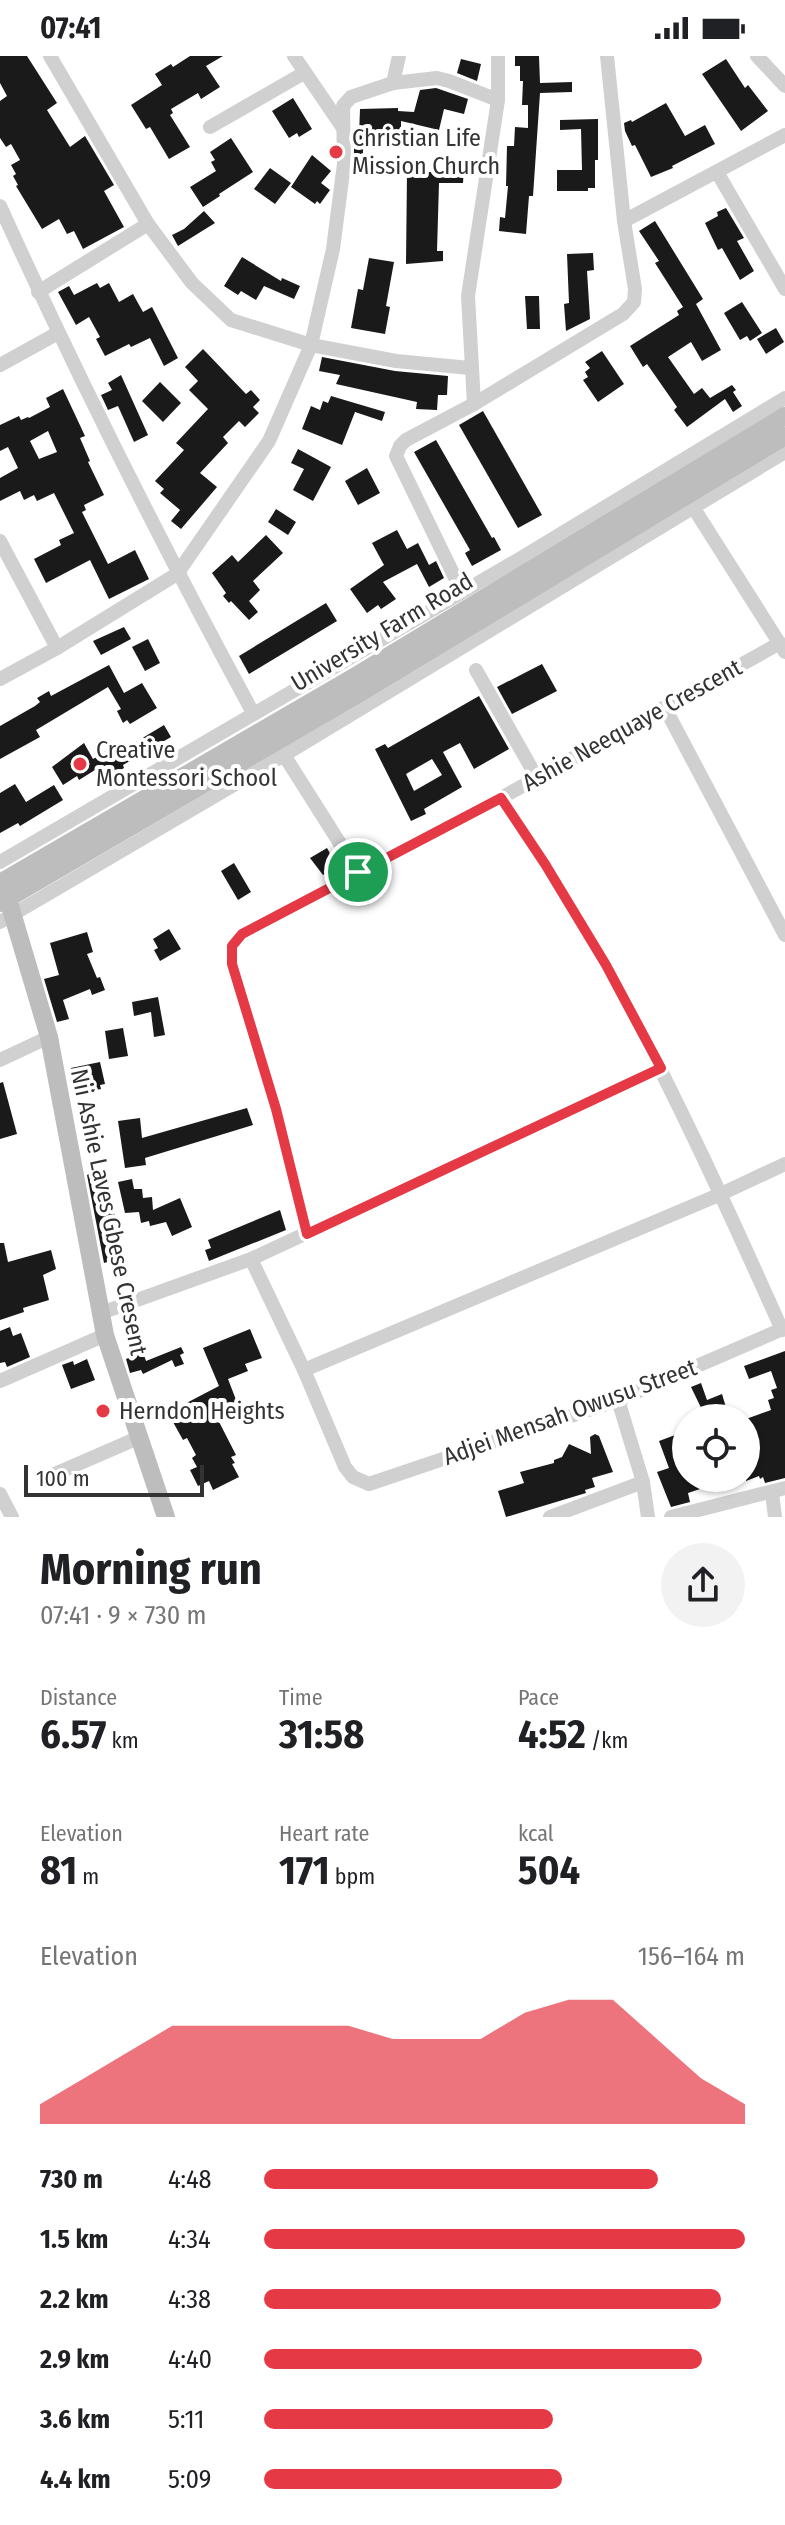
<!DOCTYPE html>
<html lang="en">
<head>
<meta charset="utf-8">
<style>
  :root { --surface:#fff; --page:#f2f2f2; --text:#202124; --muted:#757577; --accent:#e63946 }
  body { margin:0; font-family:"Fira Sans Condensed",sans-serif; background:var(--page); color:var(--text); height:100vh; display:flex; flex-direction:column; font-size:30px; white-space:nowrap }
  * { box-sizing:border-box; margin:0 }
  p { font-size:26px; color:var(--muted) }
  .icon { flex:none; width:44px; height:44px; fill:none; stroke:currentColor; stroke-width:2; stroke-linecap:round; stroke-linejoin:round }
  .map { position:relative; height:1461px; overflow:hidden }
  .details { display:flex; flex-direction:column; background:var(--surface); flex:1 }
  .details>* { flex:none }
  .buttons { position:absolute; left:672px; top:1348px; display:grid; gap:16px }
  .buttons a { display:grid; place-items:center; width:88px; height:88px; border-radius:50%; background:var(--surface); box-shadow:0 2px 6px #0004; font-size:40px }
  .scale { position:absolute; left:24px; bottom:20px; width:180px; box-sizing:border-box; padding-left:8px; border:4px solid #333; border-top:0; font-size:22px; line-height:28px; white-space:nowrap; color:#333; -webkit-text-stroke:6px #fff; paint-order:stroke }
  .pin { position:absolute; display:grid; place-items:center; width:68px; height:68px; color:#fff; margin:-34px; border:4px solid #fff; border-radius:50%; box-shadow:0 2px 8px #0007 }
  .round { display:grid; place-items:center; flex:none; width:84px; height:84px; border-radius:42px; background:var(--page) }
  .summary { display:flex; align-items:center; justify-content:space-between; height:136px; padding:0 40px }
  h1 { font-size:44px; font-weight:700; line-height:60px }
  .metrics { display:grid; grid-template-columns:repeat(3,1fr); gap:12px; height:136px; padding:8px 40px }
  .metrics div { display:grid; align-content:center }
  .metrics b { font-size:40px; font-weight:700 }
  .metrics small { font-size:22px; font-weight:400 }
  .metrics p { font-size:22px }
  .chart { height:224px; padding:16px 40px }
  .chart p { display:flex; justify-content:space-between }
  .chart svg { width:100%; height:144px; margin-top:8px; fill:var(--accent); opacity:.7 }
  ul { padding:0 40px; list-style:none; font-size:26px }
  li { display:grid; grid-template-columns:128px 96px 1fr; align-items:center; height:60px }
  li i { height:20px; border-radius:10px; background:var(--accent) }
  .status { display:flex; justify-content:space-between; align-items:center; height:56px; padding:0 40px; background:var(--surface); direction:ltr }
  .status svg { height:22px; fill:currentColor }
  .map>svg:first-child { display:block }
  .building { fill:#1a1a1a; fill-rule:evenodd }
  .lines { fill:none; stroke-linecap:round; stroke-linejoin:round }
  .street { stroke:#d0d0d0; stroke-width:14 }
  .secondary { stroke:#bdbdbd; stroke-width:18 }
  .route-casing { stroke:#fff; stroke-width:16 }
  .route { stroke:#e63946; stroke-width:10 }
  .poi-dot { fill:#e63946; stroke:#fff; stroke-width:3 }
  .labels { text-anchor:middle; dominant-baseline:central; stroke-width:8; stroke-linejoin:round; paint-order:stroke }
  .poi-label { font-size:24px; fill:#333; stroke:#fff; text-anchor:start }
  .street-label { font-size:24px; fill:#333; stroke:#fff }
</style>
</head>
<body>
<div class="status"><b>07:41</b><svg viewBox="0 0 49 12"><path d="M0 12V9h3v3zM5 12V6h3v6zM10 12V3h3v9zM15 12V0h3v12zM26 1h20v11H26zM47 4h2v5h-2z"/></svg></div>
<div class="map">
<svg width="785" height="1461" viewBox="0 0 785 1461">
  <rect width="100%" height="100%" fill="#fff"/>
  <g class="building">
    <path d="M0,0H27L57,47L47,54L70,91L85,80L114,129L104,135L124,171L83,193L74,175L67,178L59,163L42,173L16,130L18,129L13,120L16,118L11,109L20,104L11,88L6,91L0,82V45L7,40L0,27Z"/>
    <path d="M190,0H223L206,10L220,31L201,43L198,37L171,53L173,57L170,59L190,91L169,103L150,71L146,73L131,49L162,29L155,18L171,8L173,11Z"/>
    <path d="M515,0H539L540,27L572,26V36L540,37L533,140H529L526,178L499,175L500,161L505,162L508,130H506L507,90H514L515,71L528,72V49H522L523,25H520V10H515Z"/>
    <path d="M461,3L481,8L477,25L457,17Z"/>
    <path d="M726,3L745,32L748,29L768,55L741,75L702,18Z"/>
    <path d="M436,32L468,43L464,58L444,53L439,74L401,65V79L393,78L392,81L363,80V98H354V79H359L360,53L398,52V55L414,56L420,34Z"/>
    <path d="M293,42L312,73L299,81L297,77L289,82L272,55Z"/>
    <path d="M666,47L685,80L705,69L715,88L672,110L673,112L651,121L635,89L632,90L625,75L624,67L631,64L632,66Z"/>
    <path d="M598,63V104H595V132H588V135H557V114H582L581,73L560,74V64Z"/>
    <path d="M231,82L253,116L219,138L220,140L203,151L190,131L216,115L211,106L215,104L210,96Z"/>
    <path d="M312,99L331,115L321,127L330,134L320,148L317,145L315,148L291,131Z"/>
    <path d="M443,111H464L463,127H439L437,195H443V205L406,208L407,116H443Z"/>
    <path d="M270,112L291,127L275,148L254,133Z"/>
    <path d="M726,152L744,182L737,185L754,215L740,224L722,192L718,194L705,167L718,160L717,156Z"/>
    <path d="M204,155L215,167L178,190L172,179L184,173Z"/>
    <path d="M655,165L703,243L696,248L721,294L702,305L691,286L668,301L694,338L702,332L710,342L732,329L736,334L733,336L742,350L733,356L725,343L687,371L674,354L677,351L647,308L643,311L630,290L679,259L677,255L683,251L655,207L659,205L639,175Z"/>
    <path d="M593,197L594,214L587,215L590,263L566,275L564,248L569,247L567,198Z"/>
    <path d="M242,201L281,225L282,222L300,230L294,243L264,230L256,244L241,235L238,239L224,230Z"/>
    <path d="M369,202L394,206L386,250L390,251L385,278L351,272L358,233L363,234Z"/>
    <path d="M97,227L100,232L109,227L119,246L133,238L143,256L152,251L178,302L164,310L150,282L131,291L129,288L105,300L96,283L100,281L89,261L76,269L58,236L69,230L74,239Z"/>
    <path d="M525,240H539L540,273H527Z"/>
    <path d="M742,246L762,277L750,285L747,280L740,284L724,257Z"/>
    <path d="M776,272L784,286L766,298L757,283Z"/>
    <path d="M203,293L246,338L251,334L260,344L253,351L259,357L245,371L239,365L223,381L228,387L200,417L217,431L181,473L171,465L180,454L160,437L164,433L155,425L184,394L176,387L208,353L189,334L198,325L185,311Z"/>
    <path d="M602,295L624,328L598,346L583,324L588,321L585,316L590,312L585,306Z"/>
    <path d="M322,301L395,315L448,320L447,339H438L437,354L416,353L417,346L336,328L340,319L319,315Z"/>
    <path d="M121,319L148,379L134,386L118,350L108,354L101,339L112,334L108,327Z"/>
    <path d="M160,326L181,347L163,366L142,345Z"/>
    <path d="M63,333L85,380L80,382L90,405L88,406L104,439L84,449L86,454L82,456L108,508L135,494L149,523L109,543L90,504L46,527L34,503L61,489L59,484L74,477L54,437L37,445L34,439L24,444L20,435L0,445V422L18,412L8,391L0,395V369L19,360L21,364L28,361L29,362L50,351L46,342ZM48,375L57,396L39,403L30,385Z"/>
    <path d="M331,340L385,356L382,365L355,356L342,389L302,373L311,350L320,354L323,345L328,347Z"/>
    <path d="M483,355L542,459L518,472L459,369Z"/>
    <path d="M436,384L492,482L494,481L501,494L472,510L465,497L470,494L414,396Z"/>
    <path d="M298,393L331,411L313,445L293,434L304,413L291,407Z"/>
    <path d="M367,412L380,437L358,449L345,425Z"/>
    <path d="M276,453L296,466L288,479L268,466Z"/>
    <path d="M397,474L407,493L418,487L429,509L436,505L444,522L429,531L417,508L383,526L396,543L381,553L378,549L367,557L350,533L384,509L372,487Z"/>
    <path d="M266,479L283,497L253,525L260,534L249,545L258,556L249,564L231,545L229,547L223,540L226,537L212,517L232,499L238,506Z"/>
    <path d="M326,547L337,565L249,618L239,600Z"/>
    <path d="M124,571L131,583L101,599L93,585Z"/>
    <path d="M148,583L160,607L145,615L132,591Z"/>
    <path d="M542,608L557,635L512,658L497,631Z"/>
    <path d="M109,609L124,637L142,627L157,652L130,668L127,664L123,667L117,655L121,653L108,631L36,674L40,681L0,703V670L35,650L40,646L37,642L49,635L51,640Z"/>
    <path d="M479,640L509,693L474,713L460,687L443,696L462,731L424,753L426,758L411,765L375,693L385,688L388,692ZM432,703L442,719L414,735L406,718Z"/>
    <path d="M164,669L171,681L123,709L124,712L110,720L103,709L79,724L77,720L63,729L52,711L84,687L93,703L112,691L116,698Z"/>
    <path d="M15,728L26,746L54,729L63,744L20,770L18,767L0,777V737Z"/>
    <path d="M327,792L337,810L323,819L310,802Z"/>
    <path d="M234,807L251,836L238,844L221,815Z"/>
    <path d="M169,873L181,893L160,905L154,894L158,892L153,883Z"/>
    <path d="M87,876L93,896L87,898L97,922L100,921L105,934L92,939L90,933L63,944L69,963L57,966L44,923L59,919L50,887Z"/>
    <path d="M158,941L165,979L154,981L151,956L134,960L132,946Z"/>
    <path d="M123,972L128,1000L109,1003L105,975Z"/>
    <path d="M100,1006L105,1028L100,1029L101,1033L76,1038L71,1012Z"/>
    <path d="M3,1026L17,1078L0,1083V1027Z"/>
    <path d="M247,1052L253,1069L145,1102L146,1109L125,1112L118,1065L140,1062L142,1082Z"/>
    <path d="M92,1117L102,1154L114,1152L116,1179L107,1180L111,1205L104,1207L87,1119Z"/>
    <path d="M132,1123L134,1133H142L143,1142L152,1141L153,1154L180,1142L192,1171L172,1180L166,1166L150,1170L149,1165L141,1167L139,1156L125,1157L118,1126Z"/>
    <path d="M280,1154L286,1174L209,1205L205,1194L211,1192L208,1184Z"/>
    <path d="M0,1187H4L8,1206L51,1194L56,1213L43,1219L49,1244L23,1252L24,1256L0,1264Z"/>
    <path d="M10,1271L13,1280L21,1277L30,1301L7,1311L5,1306L0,1307V1275Z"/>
    <path d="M250,1273L262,1302L245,1308L248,1315L228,1323L238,1349L215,1358L236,1399L231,1401L235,1407L232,1408L239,1421L213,1434L209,1425L198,1430L190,1414L197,1411L192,1402L196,1399L187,1382L183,1384L173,1366L178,1363L173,1354L219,1330L203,1292Z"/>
    <path d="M181,1291L184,1297L180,1299L184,1308L175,1311L172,1304L143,1318L141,1314L130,1317L126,1303L143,1296L146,1305Z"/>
    <path d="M785,1295V1422L765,1427L763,1421L760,1423L759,1420L746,1425V1363L771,1354L768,1344L774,1342L771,1334L777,1332L771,1315L749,1323L744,1310Z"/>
    <path d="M87,1303L95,1324L71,1333L62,1309L73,1305L74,1309Z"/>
    <path d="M701,1327L707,1344L722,1338L728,1358L718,1362H706L691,1331Z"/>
    <path d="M686,1375V1422L727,1424L688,1437L690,1446L671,1451L657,1416L669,1412L659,1385Z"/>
    <path d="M595,1378L599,1380L613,1416L592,1422L595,1431L585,1434L586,1437L506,1461L498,1435L524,1427L520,1416L554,1407V1404L562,1401L569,1388L591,1398L590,1381Z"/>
  </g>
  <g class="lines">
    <g class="street">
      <path d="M50,0L148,168L192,227L231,264L311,289L396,305L470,312"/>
      <path d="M294,0L343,72"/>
      <path d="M757,0L785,30"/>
      <path d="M393,27L399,0"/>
      <path d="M210,71L304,17"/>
      <path d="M717,116L785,233"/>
      <path d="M0,150C78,322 163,491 253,657"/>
      <path d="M624,165L785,79"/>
      <path d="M38,236L148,168"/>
      <path d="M0,309L58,277"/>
      <path d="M474,348L468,240L498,44V0"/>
      <path d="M693,451L785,596"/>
      <path d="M0,485L57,592"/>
      <path d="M462,536L396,400L400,390L406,384L474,348L623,258L634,246L635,233L624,165L607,0"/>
      <path d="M476,614L537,722"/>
      <path d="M0,623L57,592L177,518L269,385L311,289L333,193L344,108L343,50L351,41L393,27L437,22L449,25L498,44"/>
      <path d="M665,652L785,879"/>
      <path d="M284,699L358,816"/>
      <path d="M501,742C537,798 575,853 607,912C672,1030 727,1151 782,1274"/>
      <path d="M0,806L521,502L785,342"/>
      <path d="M0,866L271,707L785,396"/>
      <path d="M0,1004L49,981"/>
      <path d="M307,1178L276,1053L232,908V890L242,878L501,742L780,587"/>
      <path d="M251,1203L304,1314L345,1411L353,1421L369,1428L618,1344L785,1272"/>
      <path d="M101,1257L251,1203L661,1012"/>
      <path d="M304,1314L721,1138L785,1108"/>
      <path d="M0,1325L105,1279"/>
      <path d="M618,1344L643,1426L648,1461"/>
      <path d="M55,1418L140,1381"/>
      <path d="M772,1437L775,1461"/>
      <path d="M0,1438L12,1461"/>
      <path d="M550,1461L643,1426"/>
      <path d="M671,1461L785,1432"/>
    </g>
    <g class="secondary">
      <path d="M0,827L354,621L785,360"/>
      <path d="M5,833L49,981L105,1279L166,1461"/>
      <path d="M0,847L363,635L785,380"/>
    </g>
  </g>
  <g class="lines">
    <defs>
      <path id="route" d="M501,742L545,808L606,909L661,1012L307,1178L276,1053L232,908V890L242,878Z"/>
    </defs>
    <use href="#route" class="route-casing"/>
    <use href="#route" class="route"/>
  </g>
  <g class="poi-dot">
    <circle cx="336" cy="96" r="8"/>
    <circle cx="80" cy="708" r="8"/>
    <circle cx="103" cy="1355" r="8"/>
  </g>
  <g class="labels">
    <g class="poi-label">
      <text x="352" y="82">Christian Life<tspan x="352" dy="28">Mission Church</tspan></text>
      <text x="96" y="694">Creative<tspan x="96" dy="28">Montessori School</tspan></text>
      <text x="119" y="1355">Herndon Heights</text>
    </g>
    <g class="street-label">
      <text transform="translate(382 576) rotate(-31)">University Farm Road</text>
      <text transform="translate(632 669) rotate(-29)">Ashie Neequaye Crescent</text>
      <text transform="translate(109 1156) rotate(78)">Nii Ashie Laves Gbese Cresent</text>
      <text transform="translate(570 1356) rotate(-20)">Adjei Mensah Owusu Street</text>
    </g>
  </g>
</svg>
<div class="buttons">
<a><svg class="icon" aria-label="locate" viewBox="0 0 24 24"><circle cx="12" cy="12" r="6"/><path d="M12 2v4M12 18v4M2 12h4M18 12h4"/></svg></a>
</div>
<div class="scale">100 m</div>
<div class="pin" style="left:358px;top:816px;background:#1e9e55"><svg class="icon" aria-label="arrive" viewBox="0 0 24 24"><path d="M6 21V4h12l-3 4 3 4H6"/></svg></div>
</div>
<section class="details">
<div class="summary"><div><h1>Morning run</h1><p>07:41 · 9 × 730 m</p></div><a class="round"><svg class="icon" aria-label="share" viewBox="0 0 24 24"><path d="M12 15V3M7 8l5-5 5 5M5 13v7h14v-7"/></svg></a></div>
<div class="metrics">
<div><p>Distance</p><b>6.57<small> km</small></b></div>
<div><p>Time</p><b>31:58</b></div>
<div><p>Pace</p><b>4:52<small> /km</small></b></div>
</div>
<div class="metrics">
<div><p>Elevation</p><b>81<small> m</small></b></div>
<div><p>Heart rate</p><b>171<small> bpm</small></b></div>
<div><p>kcal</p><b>504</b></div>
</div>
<div class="chart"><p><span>Elevation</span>156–164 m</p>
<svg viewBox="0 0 160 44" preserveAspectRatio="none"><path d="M0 44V38L10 30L20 22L30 14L40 14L50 14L60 14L70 14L80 18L90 18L100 18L110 10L120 6L130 6L140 18L150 30L160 38V44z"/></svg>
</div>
<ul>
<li><b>730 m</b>4:48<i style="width:82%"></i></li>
<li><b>1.5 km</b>4:34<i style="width:100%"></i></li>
<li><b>2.2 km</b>4:38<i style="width:95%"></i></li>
<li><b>2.9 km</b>4:40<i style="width:91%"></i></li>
<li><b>3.6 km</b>5:11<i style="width:60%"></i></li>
<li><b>4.4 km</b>5:09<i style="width:62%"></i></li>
</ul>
</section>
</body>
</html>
